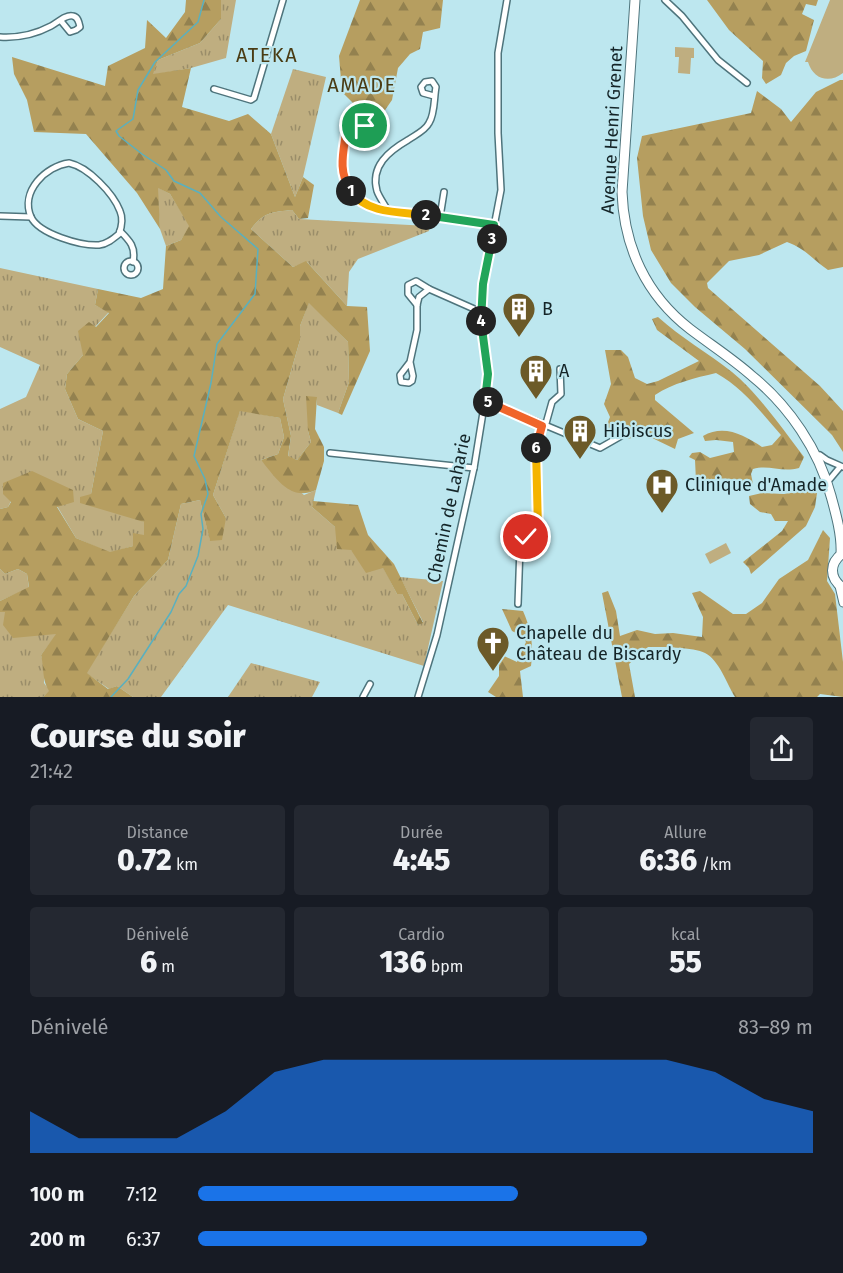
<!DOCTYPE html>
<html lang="fr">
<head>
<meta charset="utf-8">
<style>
  :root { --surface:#171b24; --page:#242831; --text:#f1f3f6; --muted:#9ea1a6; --accent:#1a73e8 }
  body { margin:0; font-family:"Fira Sans",sans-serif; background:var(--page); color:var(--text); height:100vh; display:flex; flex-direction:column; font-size:22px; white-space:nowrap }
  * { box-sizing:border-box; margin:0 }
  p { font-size:20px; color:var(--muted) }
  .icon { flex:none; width:33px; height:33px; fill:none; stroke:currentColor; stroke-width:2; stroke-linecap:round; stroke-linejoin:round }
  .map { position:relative; height:697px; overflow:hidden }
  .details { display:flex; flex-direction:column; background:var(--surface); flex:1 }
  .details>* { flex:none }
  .pin { position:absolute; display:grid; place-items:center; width:51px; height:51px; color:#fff; margin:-26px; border:3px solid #fff; border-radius:50%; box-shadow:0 2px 6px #0007 }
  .km { position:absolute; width:30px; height:30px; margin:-15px; border-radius:50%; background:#222; color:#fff; font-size:16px; line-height:30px; text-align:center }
  .round { display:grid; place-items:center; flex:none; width:63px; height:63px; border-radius:6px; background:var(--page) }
  .headline { display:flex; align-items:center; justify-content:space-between; height:102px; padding:0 30px }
  h1 { font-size:33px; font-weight:800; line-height:45px }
  .metrics { display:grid; grid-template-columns:repeat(3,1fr); gap:9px; height:102px; padding:6px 30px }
  .metrics div { display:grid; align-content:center; border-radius:6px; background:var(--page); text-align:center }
  .metrics b { font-size:30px; font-weight:800 }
  .metrics small { font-size:16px; font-weight:400 }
  .metrics p { font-size:16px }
  .chart { height:168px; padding:12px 30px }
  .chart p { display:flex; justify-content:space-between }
  .chart svg { width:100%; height:108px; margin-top:6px; fill:var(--accent); opacity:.7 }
  ul { padding:0 30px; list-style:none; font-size:20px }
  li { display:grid; grid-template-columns:96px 72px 1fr; align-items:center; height:45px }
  li i { height:15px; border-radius:8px; background:var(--accent) }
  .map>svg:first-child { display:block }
  .grass { fill:url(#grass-tufts) }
  .forest { fill:url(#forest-firs) }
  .pitch { fill:#bfae80 }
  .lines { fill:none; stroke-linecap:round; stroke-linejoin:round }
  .stream { stroke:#59b0bf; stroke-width:1.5 }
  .minor-casing { stroke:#4e747c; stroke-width:8 }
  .tertiary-casing { stroke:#4e747c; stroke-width:9 }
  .primary-casing { stroke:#4e747c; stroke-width:11 }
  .minor { stroke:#fff; stroke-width:5 }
  .tertiary { stroke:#fff; stroke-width:7 }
  .primary { stroke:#fff; stroke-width:9 }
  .split-1-casing { stroke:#fff; stroke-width:12 }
  .split-2-casing { stroke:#fff; stroke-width:12 }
  .split-3-casing { stroke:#fff; stroke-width:12 }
  .split-4-casing { stroke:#fff; stroke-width:12 }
  .split-5-casing { stroke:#fff; stroke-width:12 }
  .split-6-casing { stroke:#fff; stroke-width:12 }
  .split-7-casing { stroke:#fff; stroke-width:12 }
  .split-1 { stroke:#f0652b; stroke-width:8 }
  .split-2 { stroke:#f5b400; stroke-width:8 }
  .split-3 { stroke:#22a559; stroke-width:8 }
  .split-4 { stroke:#22a559; stroke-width:8 }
  .split-5 { stroke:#22a559; stroke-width:8 }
  .split-6 { stroke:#f0652b; stroke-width:8 }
  .split-7 { stroke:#f5b400; stroke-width:8 }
  .labels { text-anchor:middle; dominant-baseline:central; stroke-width:4.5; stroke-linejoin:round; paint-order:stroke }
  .street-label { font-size:18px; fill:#142427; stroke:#bde7ef }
  .poi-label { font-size:18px; fill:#142427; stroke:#bde7ef; text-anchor:start }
  .neighbourhood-label { font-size:20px; letter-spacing:1.5px; fill:#4a3c14; stroke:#bde7ef }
</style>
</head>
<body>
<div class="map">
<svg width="843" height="697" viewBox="0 0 843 697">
  <defs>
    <pattern id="grass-tufts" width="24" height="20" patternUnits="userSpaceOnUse" patternTransform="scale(1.5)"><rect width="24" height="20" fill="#bfae80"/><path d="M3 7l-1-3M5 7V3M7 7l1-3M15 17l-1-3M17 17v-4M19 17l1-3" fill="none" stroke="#9a8d69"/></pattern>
    <pattern id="forest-firs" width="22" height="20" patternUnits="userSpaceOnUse" patternTransform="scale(1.5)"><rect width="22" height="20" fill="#b69e60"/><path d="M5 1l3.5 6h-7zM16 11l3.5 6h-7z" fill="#93814f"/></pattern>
  </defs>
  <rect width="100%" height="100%" fill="#bde7ef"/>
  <g class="grass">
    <path d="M221,0H236L226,58L191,68L152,75L158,60L200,43L221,19Z"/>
    <path d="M293,69L326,77L303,177L295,197L271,134Z"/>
    <path d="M157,187L170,194L190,226L181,240L166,246L160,229Z"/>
    <path d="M292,210L299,219L428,226L429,231L358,259L349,272L347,306L307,262L293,267L251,229C264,212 272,212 292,210Z"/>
    <path d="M0,268L98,289L95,305L109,312L95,327L83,355L67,374L65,389L78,419L103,431L91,494L144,522L145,535L133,546L110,553L76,538L57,506L11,501L8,507L0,509V409L26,397L40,365L0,347Z"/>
    <path d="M309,302L348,342L349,382L338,413L317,405V397L308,431L311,442L297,460L288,457L291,436L283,399L300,340V326Z"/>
    <path d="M240,410L280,418L284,437L278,454L261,460L304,495L316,490L312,507L335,527L351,550L383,567L397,594H402L418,625L423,622L400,577L443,581L424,666L228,605L161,697H133L117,686L109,689L86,673L134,596L168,560L181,504L200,500L210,540L226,518L213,495Z"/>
    <path d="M0,569L5,574L18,569L27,574L29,588L0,601Z"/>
    <path d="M0,612H5L57,634L41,655L45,669L44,683L50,691L43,697H0Z"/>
    <path d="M251,663L320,682L312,697H228Z"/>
  </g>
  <g class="forest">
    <path d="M186,0H221V19L200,43L158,60L153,74L191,68L182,107L229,121L248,114L271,134L295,197L303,177L314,185L308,218L299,219L292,210C272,212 264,212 251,229L293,267L306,261L347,306L367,307L370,351L342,415L338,413L349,382L348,342L309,303L300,326V340L283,399L291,436L288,456L297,460L311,442L308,431L306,396L317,397L315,429L324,447V461L316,490C290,502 276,478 261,460L278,454L284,437L280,418L240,411L213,495L226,518L222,540L210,541L200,500L181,504L168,560L134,596L87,673L108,689L117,686L133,697H43L49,691C42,681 44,667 41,655L56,634L13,638L3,625L5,612H0V601L29,587L27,574L18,569L5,574L0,569V509L8,507L11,502L3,494V483L32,471L73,490L74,502L57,507L76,538L110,552L133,546V533L144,535V522L80,503V497L91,494L103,431L78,419L65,389L67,374L83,355L78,331L89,322L96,327L109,313L95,305L98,289L141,298L163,289L166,246L181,240L189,226L170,194L158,188L160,229L137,193L86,134L34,132L27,100L14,74L12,57L105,86L108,66L145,48L147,20L166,38L185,12Z"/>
    <path d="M360,0H443L440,28L423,32L420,49L410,54L398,68L392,100L383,113L361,111L342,92L339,56Z"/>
    <path d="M707,0H818L816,6L806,4L802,14L814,20L806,51L794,56L786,63L781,75L766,84L762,78L763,61L729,30Z"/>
    <path d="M840,80H843V267L828,270C812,259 806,249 787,242L759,255L729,261L707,283L708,288L820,386L843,411V452L832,435L745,349L695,307L671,283L651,250L643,216L637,158L642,136L751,113L757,91L781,109L791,122L816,92Z"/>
    <path d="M658,317C681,338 708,353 732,372C758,393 784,431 804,457L799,468C781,473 769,464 753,469L751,474L753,484L743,486C732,474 711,480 696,481L695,460L689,457L692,453L700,452L710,458L734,452L733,442L716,440L705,441L703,436C724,424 744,435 762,447L772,445L781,435C761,412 743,388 716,373C695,378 673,383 655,395V400L694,433L678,439L675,449L646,435L627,439L605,430L610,417L604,404L611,384L605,350H621L628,357L635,378L647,384L658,381L699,361L657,330L652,319Z"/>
    <path d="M808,490L817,493L815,507L806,526L751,574L749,568L743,562L782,531L788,521H775L771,514L760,512L750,504L749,496L762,493L784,494Z"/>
    <path d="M313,501L358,505L368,535L394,564L423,623L418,625L402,594H397L383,568L366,573L351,550L337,549L335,527L312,507Z"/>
    <path d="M823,530L830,538L827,581L835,594L843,662V697L820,694L817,697H735C727,684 719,660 705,653C694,647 661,647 648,647L629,664L635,697H622L602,593L608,591L616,611L620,636L637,630L655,634L673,633L702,637L703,617L692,593L700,591L733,614H746L762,603L779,579L808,560Z"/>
    <path d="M502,609L523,611C531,629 534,646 531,666L520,671L523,697H496L488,692L499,676V663L504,656L517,662L526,642L522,636L512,631Z"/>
  </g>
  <g class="pitch">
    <path d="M830,0H843V73C829,84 813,79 808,62H805Z"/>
    <path d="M675,47L694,48V58H691L690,74L678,73L679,57H675Z"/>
    <path d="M726,543L731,553L710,564L705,554Z"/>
  </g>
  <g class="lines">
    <path class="stream" d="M111,697L128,679L171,612L179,594L186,586L198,556L203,529L201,514L208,494L205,479L194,456L211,383L217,344L255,294L258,249L221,217L200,193L174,181L166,170L142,154L119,136L116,131L133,119L138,90L155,62L198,22L204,0"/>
    <defs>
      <g id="minor">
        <path d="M665,0L682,16L718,60L747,83"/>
        <path d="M0,37C17,38 36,34 51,26C57,23 66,14 73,16C78,17 79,22 80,27L76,30L70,32L61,21"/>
        <path d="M214,89L251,100L254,98L283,0"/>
        <path d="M346,133L362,131L365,126L363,119L351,116C346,125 346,134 344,144C340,176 343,188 369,207L494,225"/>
        <path d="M69,163C88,167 113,193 120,211C123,218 122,226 119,234C113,239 107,244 99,245C81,246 39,234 31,217C20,191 46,166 69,163Z"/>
        <path d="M388,211C385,205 379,197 377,191C370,166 389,151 408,140C415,135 425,131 429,123C435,114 434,97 436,87L432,81L425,82L421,87L423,93L434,96"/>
        <path d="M0,216L31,217"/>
        <path d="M440,217L444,192"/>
        <path d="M120,231C130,241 136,247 133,262"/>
        <circle cx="131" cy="268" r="7"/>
        <path d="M417,305L408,294V285L416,281L429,289"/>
        <path d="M410,362L400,375L401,382L409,383L412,381L413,376L410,362L417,330V305L419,297L429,289L481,312"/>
        <path d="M485,400L600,448L621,436"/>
        <path d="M545,427L552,402L561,394L560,369"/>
        <path d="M330,453L474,468"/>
        <path d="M820,455L827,460L843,467"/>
        <path d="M830,479L840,467"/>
        <path d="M518,604L520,547L526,537L538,529L535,457L542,426"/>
        <path d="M363,697L370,684"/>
        <path d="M418,697L437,635L474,468L485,400L488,374L481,312L483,284L501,190L498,133V53L507,0"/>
      </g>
      <path id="tertiary" d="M839,586L843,603"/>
      <g id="primary">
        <path d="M635,0L622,192C624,247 646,295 690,329C711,345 733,359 752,376C789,406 819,450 831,496C836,514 842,535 841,554"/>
        <path d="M843,553C829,563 829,578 843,588"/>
      </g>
    </defs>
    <use href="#minor" class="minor-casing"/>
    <use href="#tertiary" class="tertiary-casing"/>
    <use href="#primary" class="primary-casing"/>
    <use href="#minor" class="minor"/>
    <use href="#tertiary" class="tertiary"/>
    <use href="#primary" class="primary"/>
  </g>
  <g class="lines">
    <defs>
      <path id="split-1" d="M351,191C338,172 343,154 346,133L362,131L365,126"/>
      <path id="split-2" d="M351,191C366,214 401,212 426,215"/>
      <path id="split-3" d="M426,215L494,225L492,239"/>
      <path id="split-4" d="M481,321L483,284L492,239"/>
      <path id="split-5" d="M481,321L488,374L485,400L488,402"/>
      <path id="split-6" d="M488,402L542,426L536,448"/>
      <path id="split-7" d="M526,537L538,529L536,448"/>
    </defs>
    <use href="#split-1" class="split-1-casing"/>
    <use href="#split-2" class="split-2-casing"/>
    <use href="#split-3" class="split-3-casing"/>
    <use href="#split-4" class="split-4-casing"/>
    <use href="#split-5" class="split-5-casing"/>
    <use href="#split-6" class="split-6-casing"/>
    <use href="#split-7" class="split-7-casing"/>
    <use href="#split-1" class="split-1"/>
    <use href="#split-2" class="split-2"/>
    <use href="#split-3" class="split-3"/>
    <use href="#split-4" class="split-4"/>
    <use href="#split-5" class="split-5"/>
    <use href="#split-6" class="split-6"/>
    <use href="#split-7" class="split-7"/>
  </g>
  <defs>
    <symbol id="building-pin" viewBox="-11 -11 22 30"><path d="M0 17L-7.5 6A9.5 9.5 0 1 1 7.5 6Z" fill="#6c5a28" stroke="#bde7ef"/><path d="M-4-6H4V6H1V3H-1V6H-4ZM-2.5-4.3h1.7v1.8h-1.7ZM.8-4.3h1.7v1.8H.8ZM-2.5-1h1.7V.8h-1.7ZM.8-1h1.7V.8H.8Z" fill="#fff"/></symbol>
    <symbol id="hospital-pin" viewBox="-11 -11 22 30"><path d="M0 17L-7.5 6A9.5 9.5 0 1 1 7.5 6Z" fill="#6c5a28" stroke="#bde7ef"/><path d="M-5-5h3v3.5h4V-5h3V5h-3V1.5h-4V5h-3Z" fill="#fff"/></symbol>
    <symbol id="church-pin" viewBox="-11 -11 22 30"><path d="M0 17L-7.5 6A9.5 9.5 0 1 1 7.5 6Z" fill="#6c5a28" stroke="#bde7ef"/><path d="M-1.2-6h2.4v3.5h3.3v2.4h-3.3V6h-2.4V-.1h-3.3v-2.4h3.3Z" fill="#fff"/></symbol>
  </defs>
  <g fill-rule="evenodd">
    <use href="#building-pin" x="500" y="290" width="38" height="52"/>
    <use href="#building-pin" x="517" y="352" width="38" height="52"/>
    <use href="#building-pin" x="561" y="412" width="38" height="52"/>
    <use href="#hospital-pin" x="643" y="466" width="38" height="52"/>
    <use href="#church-pin" x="474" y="624" width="38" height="52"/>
  </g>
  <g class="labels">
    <g class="street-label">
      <text transform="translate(612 130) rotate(-87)">Avenue Henri Grenet</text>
      <text transform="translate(449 508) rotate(-78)">Chemin de Laharie</text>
    </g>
    <g class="poi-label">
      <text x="542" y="309">B</text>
      <text x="559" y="371">A</text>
      <text x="603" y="431">Hibiscus</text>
      <text x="685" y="485">Clinique d'Amade</text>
      <text x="516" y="633">Chapelle du<tspan x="516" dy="21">Château de Biscardy</tspan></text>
    </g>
    <g class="neighbourhood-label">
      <text x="267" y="55">ATEKA</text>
      <text x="362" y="85">AMADE</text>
    </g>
  </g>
</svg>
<div class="pin" style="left:365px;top:126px;background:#1e9e55"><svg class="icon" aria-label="arrive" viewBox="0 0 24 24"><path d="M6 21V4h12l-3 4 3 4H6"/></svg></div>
<div class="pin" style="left:526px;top:537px;background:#d93025"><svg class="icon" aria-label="check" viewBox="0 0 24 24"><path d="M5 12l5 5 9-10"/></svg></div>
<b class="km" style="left:351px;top:191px">1</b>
<b class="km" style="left:426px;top:215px">2</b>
<b class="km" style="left:492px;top:239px">3</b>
<b class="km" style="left:481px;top:321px">4</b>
<b class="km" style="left:488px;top:402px">5</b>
<b class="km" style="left:536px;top:448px">6</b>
</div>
<section class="details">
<div class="headline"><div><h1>Course du soir</h1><p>21:42</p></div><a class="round"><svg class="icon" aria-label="share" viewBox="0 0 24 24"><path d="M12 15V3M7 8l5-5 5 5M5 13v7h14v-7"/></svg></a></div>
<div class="metrics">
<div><p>Distance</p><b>0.72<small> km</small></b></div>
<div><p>Durée</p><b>4:45</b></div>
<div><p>Allure</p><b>6:36<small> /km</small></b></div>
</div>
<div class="metrics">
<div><p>Dénivelé</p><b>6<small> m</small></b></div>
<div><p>Cardio</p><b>136<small> bpm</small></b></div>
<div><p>kcal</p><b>55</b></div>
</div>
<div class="chart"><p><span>Dénivelé</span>83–89 m</p>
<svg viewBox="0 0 160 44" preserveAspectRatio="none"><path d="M0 44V27L10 38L20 38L30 38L40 27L50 11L60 6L70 6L80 6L90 6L100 6L110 6L120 6L130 6L140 11L150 22L160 27V44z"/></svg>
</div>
<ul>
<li><b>100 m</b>7:12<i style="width:52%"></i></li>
<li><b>200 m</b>6:37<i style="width:73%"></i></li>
</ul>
</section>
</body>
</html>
